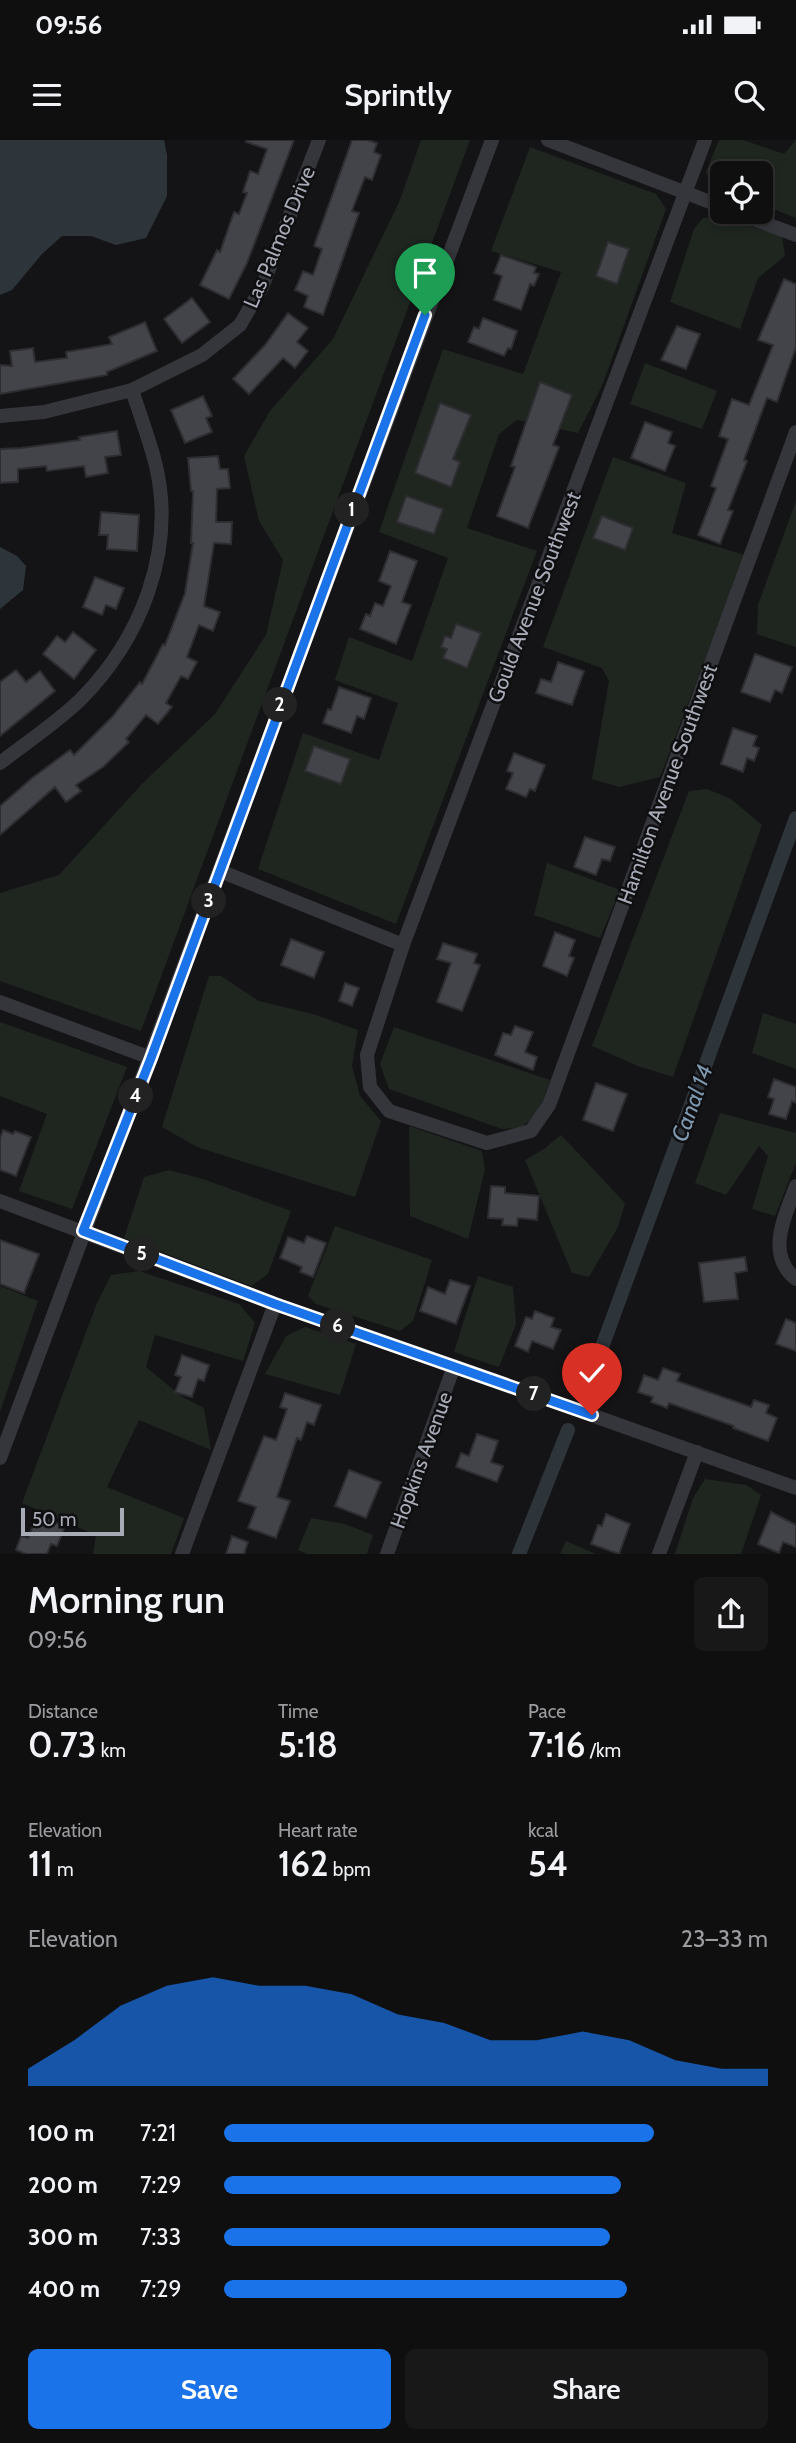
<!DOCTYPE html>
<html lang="en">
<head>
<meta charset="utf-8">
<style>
  :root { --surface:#0f0f10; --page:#181819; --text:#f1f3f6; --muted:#9b9c9f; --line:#2f2f30; --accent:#1a73e8 }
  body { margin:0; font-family:Cabin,sans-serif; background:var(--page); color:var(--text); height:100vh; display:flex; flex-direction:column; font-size:26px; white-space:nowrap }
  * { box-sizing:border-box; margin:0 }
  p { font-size:23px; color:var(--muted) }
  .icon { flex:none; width:38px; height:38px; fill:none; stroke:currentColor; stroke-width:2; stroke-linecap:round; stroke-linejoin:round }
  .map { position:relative; height:1414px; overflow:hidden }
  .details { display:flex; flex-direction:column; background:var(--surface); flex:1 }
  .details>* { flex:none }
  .tools { position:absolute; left:710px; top:21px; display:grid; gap:14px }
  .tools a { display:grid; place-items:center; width:63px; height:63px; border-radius:10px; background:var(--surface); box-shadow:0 4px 10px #0003,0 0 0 2px var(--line); font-size:35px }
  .scale { position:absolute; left:21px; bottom:18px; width:103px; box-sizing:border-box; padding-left:7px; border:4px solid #a7abb6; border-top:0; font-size:19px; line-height:24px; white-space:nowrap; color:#a7abb6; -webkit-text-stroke:5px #0f0f11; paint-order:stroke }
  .pin { position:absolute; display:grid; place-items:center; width:60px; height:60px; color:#fff; margin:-72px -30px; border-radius:50% 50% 50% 0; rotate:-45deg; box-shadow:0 0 7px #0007 }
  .pin .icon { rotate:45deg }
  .km { position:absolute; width:35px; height:35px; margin:-18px; border-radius:50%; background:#222; color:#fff; font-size:19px; line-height:35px; text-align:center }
  .round { display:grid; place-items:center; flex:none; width:74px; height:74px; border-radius:10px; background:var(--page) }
  .headline { display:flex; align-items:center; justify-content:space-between; height:119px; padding:0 28px }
  h1 { font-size:38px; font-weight:600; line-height:52px }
  .metrics { display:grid; grid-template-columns:repeat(3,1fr); gap:10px; height:119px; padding:7px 28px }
  .metrics div { display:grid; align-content:center }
  .metrics b { font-size:35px; font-weight:600 }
  .metrics small { font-size:19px; font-weight:400 }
  .metrics p { font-size:19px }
  .chart { height:196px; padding:14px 28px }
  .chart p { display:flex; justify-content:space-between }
  .chart svg { width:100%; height:126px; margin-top:7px; fill:var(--accent); opacity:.7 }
  .button { display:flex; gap:14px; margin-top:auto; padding:14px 28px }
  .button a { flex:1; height:80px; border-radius:10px; background:var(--accent); color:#fff; font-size:28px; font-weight:600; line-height:80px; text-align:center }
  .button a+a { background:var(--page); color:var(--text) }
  ul { padding:0 28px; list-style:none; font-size:23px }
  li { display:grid; grid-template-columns:112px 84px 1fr; align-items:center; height:52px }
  li i { height:18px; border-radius:9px; background:var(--accent) }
  .status { display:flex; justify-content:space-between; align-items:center; height:49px; padding:0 35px; background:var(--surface); direction:ltr }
  .status svg { height:19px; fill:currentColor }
  header { display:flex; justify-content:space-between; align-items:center; height:91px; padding:0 28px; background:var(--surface); font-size:32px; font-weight:600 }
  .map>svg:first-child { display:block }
  .green { fill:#1f2620 }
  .water { fill:#2d353b }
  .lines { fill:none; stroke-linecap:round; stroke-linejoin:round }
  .canal { stroke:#2d353b; stroke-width:14 }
  .building { fill:#434449; stroke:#2e2e32; stroke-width:2 }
  .minor { stroke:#35363b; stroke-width:14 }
  .route-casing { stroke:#fff; stroke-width:14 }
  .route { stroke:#1a73e8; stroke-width:9 }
  .labels { text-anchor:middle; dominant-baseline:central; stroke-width:5; stroke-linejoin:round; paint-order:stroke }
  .street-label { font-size:21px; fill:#a7abb6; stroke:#0f0f11 }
  .water-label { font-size:23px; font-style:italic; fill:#7e99b0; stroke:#0f0f11 }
</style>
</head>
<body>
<div class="status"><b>09:56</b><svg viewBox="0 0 49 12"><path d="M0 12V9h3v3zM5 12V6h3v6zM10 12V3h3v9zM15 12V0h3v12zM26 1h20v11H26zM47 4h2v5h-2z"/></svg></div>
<header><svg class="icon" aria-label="menu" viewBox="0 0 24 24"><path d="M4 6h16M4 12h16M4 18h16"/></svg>Sprintly<svg class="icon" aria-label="search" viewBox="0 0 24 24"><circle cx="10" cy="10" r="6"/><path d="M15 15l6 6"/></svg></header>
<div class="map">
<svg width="796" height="1414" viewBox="0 0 796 1414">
  <rect width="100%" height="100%" fill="#141416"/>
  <g class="green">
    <path d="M421,0H470L141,891L0,841V753L59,735L142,644L215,574L266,495L283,420L259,381L244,316L270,271L333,199L400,60Z"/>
    <path d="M719,0H743L784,14L796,0V78L761,64V33H723V49L713,45L706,32Z"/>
    <path d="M530,7L656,54L666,69L602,246L578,293L517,280L499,294L467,388L537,411L396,784L258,729L303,593L379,620L398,563L335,540L349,497L412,521L448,418L379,392L443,209L523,234L561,132L491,111Z"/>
    <path d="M721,77L782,96L785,116L758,138L740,189L670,162L694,89L703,78Z"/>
    <path d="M645,223L717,251L702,289L630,264Z"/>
    <path d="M613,317L686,343L672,393L745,415L660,637L619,647L592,639L609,541L602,528L543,507Z"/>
    <path d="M796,361V507L757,494L758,465Z"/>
    <path d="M707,649L731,659L762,685L673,937L638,926L592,906L689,651Z"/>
    <path d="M547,723L620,750L600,798L534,775Z"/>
    <path d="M209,836H221L259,861L313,874L358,890L352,926L360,956L381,981L355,1057L197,1007L162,987Z"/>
    <path d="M763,873L796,884V929L752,913Z"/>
    <path d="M0,882L127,927L72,1069L19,1051L47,974L0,956Z"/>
    <path d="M394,887L550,940L539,972L521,988L502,989L389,949L380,924Z"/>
    <path d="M720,973L796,993V1023L775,1076L752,1069L768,1016L759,1006L726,1055L695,1043Z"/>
    <path d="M409,986L482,1011L485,1029L468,1099L410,1076Z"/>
    <path d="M561,995L625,1063L618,1087L589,1137L572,1133L525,1020L544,1009Z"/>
    <path d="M169,1030L203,1039L291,1071L268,1134L251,1146L124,1098L144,1037Z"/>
    <path d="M335,1086L432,1120L413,1181L400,1191L316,1164L308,1156Z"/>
    <path d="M139,1131L239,1164L255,1183L243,1221L155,1195L146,1227L181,1256L204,1268L211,1310L139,1280L107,1347L184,1378L171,1414H93L96,1395L22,1363L97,1163L111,1135Z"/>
    <path d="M478,1136L513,1147L516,1184L499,1227L454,1212Z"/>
    <path d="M0,1146L38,1161L0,1272Z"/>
    <path d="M305,1187L356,1204L340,1255L265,1234L286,1196Z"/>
    <path d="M705,1339L746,1345L761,1355L741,1414H675L693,1358Z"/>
    <path d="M311,1378L345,1384L373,1395L367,1414H307L298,1410Z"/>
    <path d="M566,1401L596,1414H560Z"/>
  </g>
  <g class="water">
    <path d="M0,0H164L167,15V56L146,98L116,105L91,96H62L42,114L12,150L0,155Z"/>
    <path d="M0,407L17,416L26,426L23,450L0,469Z"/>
  </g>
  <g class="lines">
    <g class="canal">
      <path d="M587,1248L796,678"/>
      <path d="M519,1414L568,1290"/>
    </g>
  </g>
  <g class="building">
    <path d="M247,0H294L247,123L229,159L200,145L217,110L220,112L234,72L239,74L247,53L243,52L250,31L258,34L267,9L246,2Z"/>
    <path d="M352,0H367L377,3L374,12L381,15L372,40L365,37L352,71L359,73L323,175L304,167L308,156L295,150L303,131L313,135L322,109L314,106Z"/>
    <path d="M608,102L629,109L617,144L596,136Z"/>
    <path d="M501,115L536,127L534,133L539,134L534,146L530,144L521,170L494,160L502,136L494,133Z"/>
    <path d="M784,139L796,144V207L777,262L767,258L744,320L747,321L728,370L733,371L720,404L698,395L716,348L711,346L728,299L719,296L732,259L749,265L773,205L758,200Z"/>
    <path d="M192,158L210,182L182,203L164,179Z"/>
    <path d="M288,173L308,188L297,202L308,211L295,228L283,218L249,254L233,239L265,205Z"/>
    <path d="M483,178L517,191L511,209L508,208L504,216L468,202L474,187L479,189Z"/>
    <path d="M145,182L157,211L107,232V235L0,254V225L12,226L10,211L33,208L35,222L67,218L66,212L112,204L109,197Z"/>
    <path d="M677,186L700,194L686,229L661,220Z"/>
    <path d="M540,242L572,255L553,305L559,307L528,388L497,376L515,327L511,326Z"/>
    <path d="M203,256L212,276L206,278L212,292L185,303L171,270Z"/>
    <path d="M440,263L471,275L453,319L460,322L451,347L415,333Z"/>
    <path d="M645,282L672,292L668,303L675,306L665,331L631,318Z"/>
    <path d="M117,291L121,315L105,317L108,333L86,337L84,326L47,331L46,326L18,329V342L0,343V309L22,308L80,300L79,297Z"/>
    <path d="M218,316L220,329H228L230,348L217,349L216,382H232L231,404L214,403L204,466L220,472L213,491L199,485L187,517L197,522L188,539L181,536L166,563L172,567L158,584L146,575L126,599L129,602L103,627L76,645L81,651L66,662L55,647L0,695V666L32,638L70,610L74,615L112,577L140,542L142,544L163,504L165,505L185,453L193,403H191L193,351H191L188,318Z"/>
    <path d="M406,356L443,369L434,394L397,382Z"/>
    <path d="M101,372L139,375L137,411L107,409L108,395H99Z"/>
    <path d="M602,376L633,388L625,410L593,398Z"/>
    <path d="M390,411L417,421L402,462L411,465L396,504L360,489L366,474L370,476L375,463L383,466L391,446L379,441Z"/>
    <path d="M95,437L124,448L116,469L106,465L102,475L83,467Z"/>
    <path d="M456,484L481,493L467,528L443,518L447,509L441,507L445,496L451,498Z"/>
    <path d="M73,492L96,510L74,539L43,514L57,496L65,502Z"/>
    <path d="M755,514L792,527L782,553L775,550L770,562L741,552Z"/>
    <path d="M558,522L584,531L572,565L536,553L541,539L551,542Z"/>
    <path d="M16,530L26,542L40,531L55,551L0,596V542Z"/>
    <path d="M339,547L371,558L364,579L357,576L351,593L323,583L328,569L331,570Z"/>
    <path d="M733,588L757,596L753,606L759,608L754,621L747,618L743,632L721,624Z"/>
    <path d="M314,606L350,619L341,644L305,631Z"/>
    <path d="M514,613L545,625L535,651L530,649L526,657L506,649L513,633L507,631Z"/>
    <path d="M585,697L615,707L610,721L602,719L596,735L574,727Z"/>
    <path d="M555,792L575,800L569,816L574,818L567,836L543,826Z"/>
    <path d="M291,799L324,812L314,838L281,825Z"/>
    <path d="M443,803L477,814L474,823L480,825L462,871L437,862L451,823L437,819Z"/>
    <path d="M345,843L359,848L352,866L339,861Z"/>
    <path d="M515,886L533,892L525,912L537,917L533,930L495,915L503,893L511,895Z"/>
    <path d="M774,939L796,947V963L792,961L786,979L769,974L774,959L768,957Z"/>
    <path d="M596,943L627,954L613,991L583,980Z"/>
    <path d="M3,990L13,994L15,991L31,997L16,1036L0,1030V998Z"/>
    <path d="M491,1046L505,1047V1053L539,1056L537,1080L518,1078L517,1086L502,1085L503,1079L488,1078Z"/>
    <path d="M307,1096L326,1103L313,1137L300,1132L302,1127L280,1118L288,1097L304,1103Z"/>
    <path d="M0,1100L39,1114L24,1153L0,1144Z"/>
    <path d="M745,1117L747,1131L735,1133L738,1159L704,1162L699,1123Z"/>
    <path d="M450,1140L470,1146L456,1184L420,1171L428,1147L445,1154Z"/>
    <path d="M535,1171L554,1178L551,1187L561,1190L553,1209L532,1201L528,1212L515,1206L526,1177L532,1179Z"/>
    <path d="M786,1179L796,1183V1211L776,1204Z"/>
    <path d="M182,1215L209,1225L204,1241L198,1239L192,1257L175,1252L181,1237L175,1235Z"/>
    <path d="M663,1228L680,1234L677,1241L751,1267L754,1260L769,1265L766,1273L777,1278L768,1301L733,1288L734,1286L669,1263L667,1268L651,1262L653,1257L638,1252L644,1235L658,1240Z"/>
    <path d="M285,1253L321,1265L314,1285L307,1282L301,1300L297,1298L277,1357L290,1361L276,1398L248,1388L256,1367L238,1361L264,1296L276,1300L287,1269L280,1267Z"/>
    <path d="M477,1294L498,1301L491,1322L503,1326L497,1342L456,1327L461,1313L469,1316Z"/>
    <path d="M349,1330L381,1342L366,1378L335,1366Z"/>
    <path d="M771,1372L796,1385V1407L783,1402L779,1413L758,1404Z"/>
    <path d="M606,1374L630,1384L619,1414L591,1404L598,1385L602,1386Z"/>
    <path d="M37,1376L65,1386L57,1406L51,1404L47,1414H26L16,1410L21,1396L28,1398Z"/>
    <path d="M232,1396L248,1402L244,1414H226Z"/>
  </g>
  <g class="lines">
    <g class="minor">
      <path d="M548,0L723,67"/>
      <path d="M705,0L403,805L367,915L370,947L389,971L487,1003L531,991L549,965L796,292"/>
      <path d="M735,72L796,95"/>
      <path d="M0,276L44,272L132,250L202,215L240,185L262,147L319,0"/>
      <path d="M0,623C26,603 56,583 80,560C140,500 176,412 156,326C150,301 140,275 132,250"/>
      <path d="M220,731L403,805"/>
      <path d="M0,862L151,918"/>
      <path d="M796,1046C785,1076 765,1115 796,1139"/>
      <path d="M0,1061L275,1164L454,1226L796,1348"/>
      <path d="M0,1318L492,0"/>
      <path d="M182,1414L275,1164"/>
      <path d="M387,1414L454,1226"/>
      <path d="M659,1414L697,1312"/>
    </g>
  </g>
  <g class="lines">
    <defs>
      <path id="route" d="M425,175L151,918L83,1091L275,1164L592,1275"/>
    </defs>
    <use href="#route" class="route-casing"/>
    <use href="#route" class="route"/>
  </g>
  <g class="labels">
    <g class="street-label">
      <text transform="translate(279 97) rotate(-67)">Las Palmos Drive</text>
      <text transform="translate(534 457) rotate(-69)">Gould Avenue Southwest</text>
      <text transform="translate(667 644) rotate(-70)">Hamilton Avenue Southwest</text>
      <text transform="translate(421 1320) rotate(-70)">Hopkins Avenue</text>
    </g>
    <g class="water-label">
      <text transform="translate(692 963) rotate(-70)">Canal 14</text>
    </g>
  </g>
</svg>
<div class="tools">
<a><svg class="icon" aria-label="locate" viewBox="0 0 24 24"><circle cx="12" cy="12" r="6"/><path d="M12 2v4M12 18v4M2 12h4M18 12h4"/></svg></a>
</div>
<div class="scale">50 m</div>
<div class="pin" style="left:425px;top:175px;background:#1e9e55"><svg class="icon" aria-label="arrive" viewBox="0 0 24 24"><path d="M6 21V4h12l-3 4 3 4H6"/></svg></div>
<div class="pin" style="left:592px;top:1275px;background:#d93025"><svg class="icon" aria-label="check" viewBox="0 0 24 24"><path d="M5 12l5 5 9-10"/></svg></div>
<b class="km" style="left:352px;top:370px">1</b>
<b class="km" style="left:280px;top:565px">2</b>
<b class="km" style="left:209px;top:761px">3</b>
<b class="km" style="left:136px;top:956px">4</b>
<b class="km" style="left:142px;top:1114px">5</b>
<b class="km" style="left:338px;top:1186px">6</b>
<b class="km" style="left:534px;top:1254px">7</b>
</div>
<section class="details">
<div class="headline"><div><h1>Morning run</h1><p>09:56</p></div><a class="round"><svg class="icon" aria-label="share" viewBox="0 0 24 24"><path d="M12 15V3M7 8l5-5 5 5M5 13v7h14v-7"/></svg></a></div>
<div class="metrics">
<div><p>Distance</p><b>0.73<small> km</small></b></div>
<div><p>Time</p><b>5:18</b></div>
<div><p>Pace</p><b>7:16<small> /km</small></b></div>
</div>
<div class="metrics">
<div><p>Elevation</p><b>11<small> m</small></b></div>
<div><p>Heart rate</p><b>162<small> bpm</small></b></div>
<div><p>kcal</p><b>54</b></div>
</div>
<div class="chart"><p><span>Elevation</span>23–33 m</p>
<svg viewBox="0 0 160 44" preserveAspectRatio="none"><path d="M0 44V38L10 28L20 16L30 9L40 6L50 9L60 9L70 12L80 19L90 22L100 28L110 28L120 25L130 28L140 35L150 38L160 38V44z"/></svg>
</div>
<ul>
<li><b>100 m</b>7:21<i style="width:79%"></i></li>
<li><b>200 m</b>7:29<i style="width:73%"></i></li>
<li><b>300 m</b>7:33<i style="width:71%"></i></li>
<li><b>400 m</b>7:29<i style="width:74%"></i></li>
</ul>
<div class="button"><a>Save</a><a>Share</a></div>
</section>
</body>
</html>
